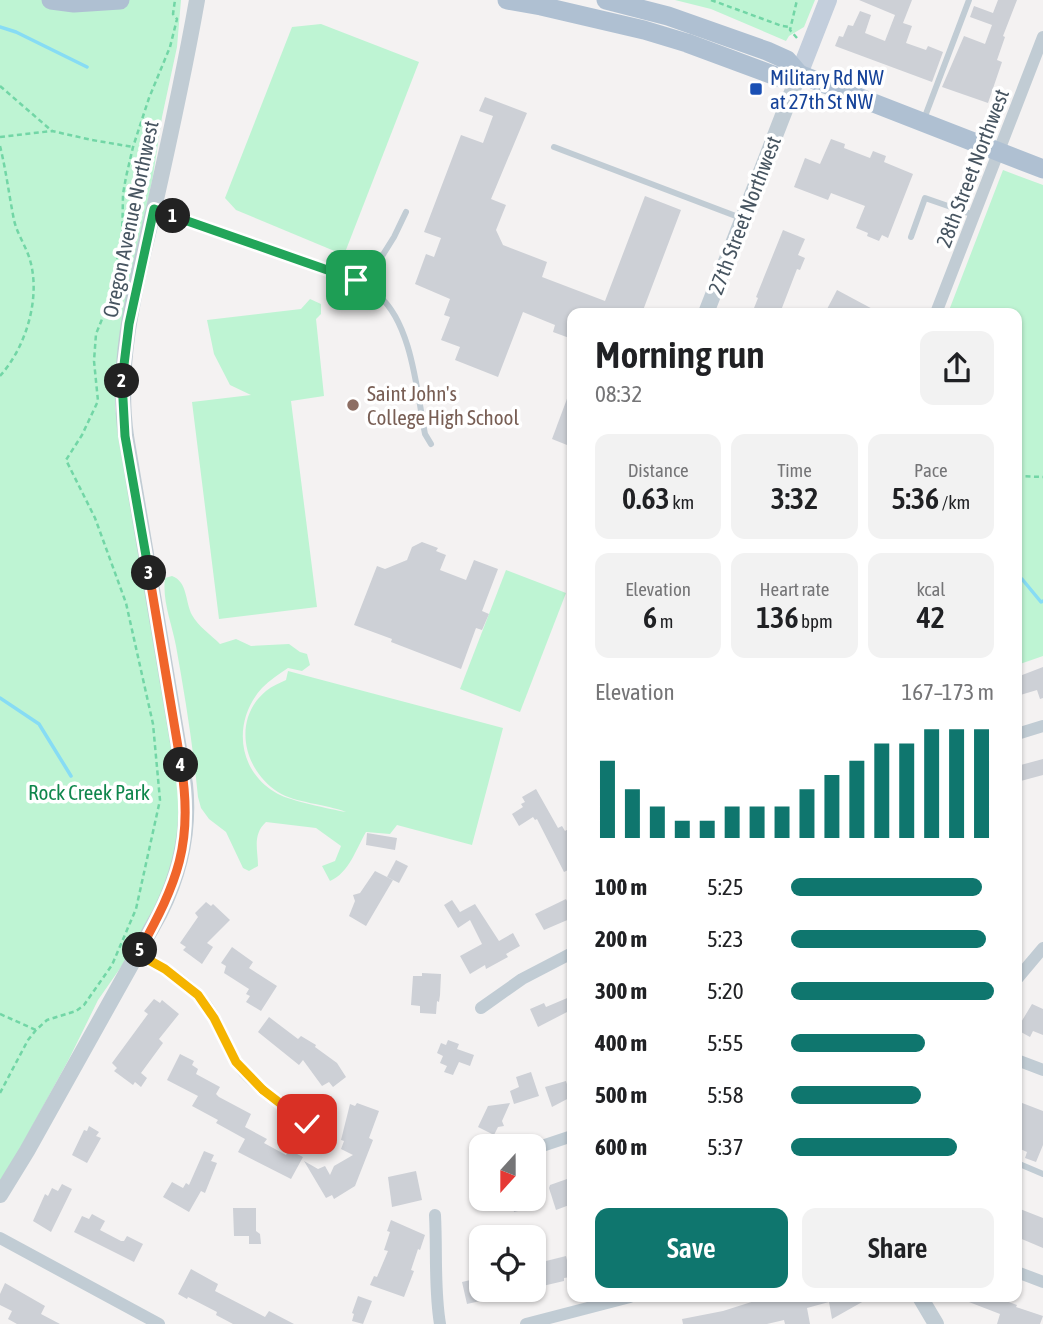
<!DOCTYPE html>
<html lang="en">
<head>
<meta charset="utf-8">
<style>
  :root { --surface:#fff; --page:#f2f2f2; --text:#202124; --muted:#757577; --accent:#0f766e }
  body { margin:0; font-family:"Asap Condensed",sans-serif; background:var(--page); color:var(--text); height:100vh; display:flex; flex-direction:column; font-size:26px; white-space:nowrap }
  * { box-sizing:border-box; margin:0 }
  p { font-size:23px; color:var(--muted) }
  .icon { flex:none; width:38px; height:38px; fill:none; stroke:currentColor; stroke-width:2; stroke-linecap:round; stroke-linejoin:round }
  .map { position:relative; flex:1; overflow:hidden }
  .details { position:absolute; left:567px; top:308px; width:455px; height:994px; display:flex; flex-direction:column; background:var(--surface); border-radius:14px; box-shadow:0 2px 5px #0004 }
  .details>* { flex:none }
  .needle { width:46px; rotate:201deg }
  .fabs { position:absolute; left:469px; top:1134px; display:grid; gap:14px }
  .fabs a { display:grid; place-items:center; width:77px; height:77px; border-radius:14px; background:var(--surface); box-shadow:0 2px 5px #0004; font-size:35px }
  .pin { position:absolute; display:grid; place-items:center; width:60px; height:60px; color:#fff; margin:-30px; border-radius:14px; box-shadow:0 4px 10px #0006 }
  .km { position:absolute; width:35px; height:35px; margin:-18px; border-radius:50%; background:#222; color:#fff; font-size:19px; line-height:35px; text-align:center }
  .round { display:grid; place-items:center; flex:none; width:74px; height:74px; border-radius:14px; background:var(--page) }
  .overview { display:flex; align-items:center; justify-content:space-between; height:119px; padding:0 28px }
  h1 { font-size:38px; font-weight:600; line-height:52px }
  .figures { display:grid; grid-template-columns:repeat(3,1fr); gap:10px; height:119px; padding:7px 28px }
  .figures div { display:grid; align-content:center; border-radius:14px; background:var(--page); text-align:center }
  .figures b { font-size:30px; font-weight:600 }
  .figures small { font-size:19px; font-weight:400 }
  .figures p { font-size:19px }
  .chart { height:196px; padding:14px 28px }
  .chart p { display:flex; justify-content:space-between }
  .chart svg { width:100%; height:126px; margin-top:7px; stroke:var(--accent); stroke-width:6 }
  .button { display:flex; gap:14px; margin-top:auto; padding:14px 28px }
  .button a { flex:1; height:80px; border-radius:14px; background:var(--accent); color:#fff; font-size:28px; font-weight:600; line-height:80px; text-align:center }
  .button a+a { background:var(--page); color:var(--text) }
  ul { padding:0 28px; list-style:none; font-size:23px }
  li { display:grid; grid-template-columns:112px 84px 1fr; align-items:center; height:52px }
  li i { height:18px; border-radius:9px; background:var(--accent) }
  .map>svg:first-child { display:block }
  .green { fill:#bef4d3 }
  .lines { fill:none; stroke-linecap:round; stroke-linejoin:round }
  .stream { stroke:#87dcf4; stroke-width:3.5 }
  .building { fill:#cdd0d6 }
  .path { stroke:#72d6a6; stroke-width:2.5; stroke-dasharray:5 3.5; stroke-linecap:butt }
  .service { stroke:#c1ccd4; stroke-width:6 }
  .minor { stroke:#c1ccd4; stroke-width:12 }
  .tertiary { stroke:#c1ccd4; stroke-width:16 }
  .secondary { stroke:#c3cedc; stroke-width:18 }
  .primary { stroke:#afc0d2; stroke-width:19 }
  .split-1-casing { stroke:#fff; stroke-width:14 }
  .split-2-casing { stroke:#fff; stroke-width:14 }
  .split-3-casing { stroke:#fff; stroke-width:14 }
  .split-4-casing { stroke:#fff; stroke-width:14 }
  .split-5-casing { stroke:#fff; stroke-width:14 }
  .split-6-casing { stroke:#fff; stroke-width:14 }
  .split-7-casing { stroke:#fff; stroke-width:14 }
  .split-1 { stroke:#22a559; stroke-width:9 }
  .split-2 { stroke:#22a559; stroke-width:9 }
  .split-3 { stroke:#22a559; stroke-width:9 }
  .split-4 { stroke:#f0652b; stroke-width:9 }
  .split-5 { stroke:#f0652b; stroke-width:9 }
  .split-6 { stroke:#f5b400; stroke-width:9 }
  .split-7 { stroke:#f5b400; stroke-width:9 }
  .transit-dot { fill:#1a4fb4; stroke:#fff; stroke-width:2.5 }
  .education-dot { fill:#8d6e63; stroke:#fff; stroke-width:2.5 }
  .labels { text-anchor:middle; dominant-baseline:central; stroke-width:7; stroke-linejoin:round; paint-order:stroke }
  .transit-label { font-size:21px; fill:#164399; stroke:#fff; text-anchor:start }
  .street-label { font-size:21px; fill:#475561; stroke:#fff }
  .education-label { font-size:21px; fill:#785e54; stroke:#fff; text-anchor:start }
  .park-label { font-size:21px; fill:#0f864c; stroke:#fff }
</style>
</head>
<body>
<div class="map">
<svg width="1043" height="1324" viewBox="0 0 1043 1324">
  <rect width="100%" height="100%" fill="#f4f2f2"/>
  <g class="green">
    <path d="M0,0H181L177,47L162,117L153,176L120,335L115,380V407L120,439L180,801L177,850L165,886L130,954L98,1000L69,1059L0,1185Z"/>
    <path d="M675,0H815L804,27L789,36L786,41L711,9Z"/>
    <path d="M321,24L419,62L344,255L236,210L225,198L292,27Z"/>
    <path d="M1003,170L1043,185V656L1020,664L1017,657V313H948Z"/>
    <path d="M310,299L321,304V314L316,319L324,396L291,401L317,607L219,619L192,402L251,395L230,385L214,354L207,320L301,309Z"/>
    <path d="M506,570L566,593L520,712L460,689Z"/>
    <path d="M172,576C188,582 185,602 192,615C198,626 211,635 220,644L236,639L251,646L289,644L300,652L307,654L310,665L302,671L288,668C279,674 270,680 262,688C232,721 237,772 278,794C291,801 330,809 346,812C326,804 295,803 278,792C243,770 232,719 266,691C272,686 280,683 286,680L288,671L503,728L472,845L397,825L390,834L366,832C356,849 349,873 330,881L322,866L335,861L341,846L316,828L266,822C252,835 258,850 258,866L249,871L243,868L226,832L209,819L201,808L198,797C193,746 185,696 176,646C172,624 162,601 165,578Z"/>
  </g>
  <g class="lines">
    <g class="stream">
      <path d="M0,27L16,32L87,67"/>
      <path d="M1017,580L1022,579L1041,602L1043,601"/>
      <path d="M0,698L39,724L71,776"/>
    </g>
  </g>
  <g class="building">
    <path d="M859,0H912L903,23L912,26L906,43L926,50L928,46L943,52L932,82L835,46L839,36L843,37L848,25L853,26L860,11L871,15L865,33L885,41L895,15Z"/>
    <path d="M998,0H1017L1003,36L1005,37L997,60L1002,62L988,103L942,87L964,36L985,44L992,25L970,17L974,6L993,13Z"/>
    <path d="M485,97L527,113L491,199L506,205L496,230L503,245L547,262L542,277L605,301L645,196L681,210L642,313H572V339L553,332L555,325L523,312L498,377L455,360L460,347L441,340L450,317L444,315L450,299L415,284L426,254L434,257L441,238L424,232L461,135L483,143L493,116L479,111Z"/>
    <path d="M831,139L845,144L844,148L870,158L873,151L886,156L884,162L913,174L888,238L882,235L879,241L867,236L868,233L856,228L865,206L831,193L828,200L794,187L805,158L820,164Z"/>
    <path d="M783,230L805,239L798,255L805,258L800,270L797,269L780,313H752L758,298L756,297Z"/>
    <path d="M837,290L880,313H825Z"/>
    <path d="M571,388H572V447L552,439Z"/>
    <path d="M422,542L438,548L436,551L446,555L440,570L466,580L474,560L498,569L482,611L489,614L482,630L476,628L461,669L391,642L392,639L354,625L377,566L385,569L407,560L412,547Z"/>
    <path d="M1043,667V698L1040,699L1037,690L1017,696V677Z"/>
    <path d="M1043,759V775L1017,782V766Z"/>
    <path d="M536,789L558,828L562,826L565,831L572,827V868L564,872L537,819L535,820L533,817L519,826L512,814L523,807L521,804L525,802L522,797Z"/>
    <path d="M367,833L397,838L395,850L366,845Z"/>
    <path d="M396,860L408,866L399,883L387,877Z"/>
    <path d="M375,871L393,880L366,926L349,916L355,901L353,895L360,893Z"/>
    <path d="M566,899L572,911V918L544,930L535,914Z"/>
    <path d="M452,900L460,912L475,904L499,941L513,933L520,946L506,954L508,957L486,969L485,965L470,974L460,956L482,944L470,920L458,928L444,905Z"/>
    <path d="M206,902L211,906L213,904L230,920L207,943L213,947L202,964L183,950L186,947L180,943L198,917L195,913Z"/>
    <path d="M232,947L253,962L249,968L277,986L261,1011L246,1002L250,996L246,994L249,989L224,973L226,966L221,963Z"/>
    <path d="M422,973L441,974L440,995L439,1002L437,1001L436,1014L420,1013V1006L411,1005L413,976H422Z"/>
    <path d="M572,996V1007L568,1008L569,1011L538,1027L530,1009L544,1003L546,1007Z"/>
    <path d="M154,999L160,1003L162,1000L179,1014L159,1039L163,1043L141,1073L147,1078L141,1087L135,1082L133,1085L114,1071L117,1068L112,1063L148,1014L144,1011Z"/>
    <path d="M1032,1004L1043,1009V1035L1033,1031L1030,1037L1019,1031L1022,1025L1020,1024Z"/>
    <path d="M269,1017L298,1039L301,1036L316,1045L315,1047L337,1063L346,1077L333,1087L329,1082L322,1086L303,1060L299,1065L258,1032Z"/>
    <path d="M448,1040L459,1044L457,1049L474,1055L470,1066L459,1062L453,1075L444,1072L447,1066L440,1063L443,1056L437,1053L441,1043L446,1045Z"/>
    <path d="M180,1054L194,1061L192,1065L198,1069L196,1074L220,1087L216,1094L219,1097L251,1114L245,1127L267,1139L264,1143L286,1155L289,1150L303,1157L291,1179L238,1152L245,1139L216,1123L218,1120L192,1106L198,1096L167,1080Z"/>
    <path d="M531,1072L539,1096L514,1104L510,1091L519,1087L516,1077Z"/>
    <path d="M566,1081L571,1097L552,1107L545,1087Z"/>
    <path d="M1017,1101L1043,1111V1145L1036,1162L1025,1158L1027,1152L1018,1148L1021,1142L1017,1141Z"/>
    <path d="M357,1103L379,1111L369,1138L373,1140L355,1186L334,1199L332,1195L326,1198L304,1161L318,1169L325,1166L330,1175L334,1166L353,1155L341,1149L344,1141L341,1140L350,1104L355,1106Z"/>
    <path d="M510,1103L502,1121L504,1126L498,1127L494,1135L478,1127L488,1106Z"/>
    <path d="M89,1126L99,1132L96,1136L101,1138L87,1163L72,1155L84,1130L87,1131Z"/>
    <path d="M204,1151L214,1155L211,1161L217,1163L205,1193L201,1191L189,1212L163,1197L172,1182L183,1188L186,1183L189,1185Z"/>
    <path d="M416,1171L422,1200L392,1207L388,1177Z"/>
    <path d="M567,1179L572,1190V1204L556,1210L549,1188L550,1185Z"/>
    <path d="M62,1184L72,1189L51,1232L33,1221L45,1194L48,1196L52,1188L58,1191Z"/>
    <path d="M493,1199H531L526,1209L514,1212L513,1207Z"/>
    <path d="M233,1208H256V1231L260,1234L261,1244H249V1236H234Z"/>
    <path d="M1020,1209L1043,1218V1248L1017,1237V1217Z"/>
    <path d="M92,1214L105,1221L100,1230L121,1241H124L127,1236L143,1244L134,1262L74,1232L82,1216L89,1219Z"/>
    <path d="M391,1220L425,1235L420,1250L418,1249L411,1270L414,1271L404,1297L370,1285L374,1276L377,1277L388,1251L384,1250L390,1232L387,1231Z"/>
    <path d="M566,1256L571,1277L564,1278V1281L534,1288V1264Z"/>
    <path d="M191,1269L218,1284L215,1291L265,1317L269,1311L294,1324H233L216,1315L217,1312L188,1297L187,1299L178,1294Z"/>
    <path d="M479,1278L481,1290H510L511,1294L467,1304L462,1282Z"/>
    <path d="M5,1283L45,1306L41,1314L60,1324H17L8,1319L12,1311L0,1305V1294Z"/>
    <path d="M358,1296L372,1301L363,1324L352,1321L354,1314L352,1313Z"/>
    <path d="M767,1297L768,1299L780,1297H871L832,1319L829,1302L807,1308L810,1324H785L784,1320L767,1324H683L682,1319L723,1311Z"/>
    <path d="M956,1297H995L1017,1305L1016,1307L1043,1316L1040,1324H997L1000,1314Z"/>
  </g>
  <g class="lines">
    <g class="path">
      <path d="M711,0L782,26L790,27"/>
      <path d="M797,38L790,30L797,0"/>
      <path d="M0,86L52,131"/>
      <path d="M0,137L52,131L92,140L133,147"/>
      <path d="M0,146C6,170 9,195 14,220C17,234 26,246 30,260C41,298 26,347 0,376"/>
      <path d="M1017,476L1043,477"/>
      <path d="M0,1014L36,1030"/>
      <path d="M0,1093L28,1040L36,1030L47,1020L76,1011L84,1005L112,965L136,909L160,800L153,724L126,603L95,518L66,460L82,435L98,401L94,361L96,334L111,297L116,261L122,249L123,194L126,177L133,147L149,98L170,47L177,19L173,14L175,0"/>
    </g>
    <g class="service">
      <path d="M924,119L969,0"/>
      <path d="M554,147L741,218"/>
      <path d="M156,210L356,280C364,285 372,290 379,296C412,324 417,393 425,434L431,444"/>
      <path d="M911,237L925,198L974,215"/>
      <path d="M364,285L394,237L406,212"/>
      <path d="M1017,1163L1043,1174"/>
    </g>
    <g class="minor">
      <path d="M936,313L1043,37"/>
      <path d="M1017,734L1043,726"/>
      <path d="M138,954C167,970 196,986 213,1015C224,1034 229,1055 244,1072C262,1092 286,1107 307,1124"/>
      <path d="M1017,979L1043,948"/>
      <path d="M481,1008L522,979L572,953"/>
      <path d="M1017,1060L1043,1070"/>
      <path d="M542,1146L572,1136"/>
      <path d="M435,1215C437,1252 434,1288 440,1324"/>
      <path d="M0,1238L159,1324"/>
      <path d="M1017,1272L1043,1282"/>
      <path d="M526,1324L630,1297"/>
    </g>
    <g class="tertiary">
      <path d="M706,313L799,74"/>
      <path d="M0,1195L27,1151L160,913C181,871 190,830 185,784L126,436C115,357 137,281 155,204C170,137 185,68 197,0"/>
      <path d="M920,1297L936,1324"/>
    </g>
    <path class="secondary" d="M799,74L828,0"/>
    <g class="primary">
      <path d="M51,0L74,3L120,0"/>
      <path d="M507,0L541,6L644,30L687,43L781,78L799,74L1043,169"/>
      <path d="M606,0L668,16L767,51L787,60L799,74"/>
    </g>
  </g>
  <g class="lines">
    <defs>
      <path id="split-1" d="M173,216L356,280"/>
      <path id="split-2" d="M122,381L129,324L154,209L173,216"/>
      <path id="split-3" d="M122,381L125,436L149,573"/>
      <path id="split-4" d="M149,573L181,765"/>
      <path id="split-5" d="M140,950C177,883 194,843 181,765"/>
      <path id="split-6" d="M140,950L138,954L165,969L198,995L214,1018L236,1062L263,1090"/>
      <path id="split-7" d="M263,1090L307,1124"/>
    </defs>
    <use href="#split-1" class="split-1-casing"/>
    <use href="#split-2" class="split-2-casing"/>
    <use href="#split-3" class="split-3-casing"/>
    <use href="#split-4" class="split-4-casing"/>
    <use href="#split-5" class="split-5-casing"/>
    <use href="#split-6" class="split-6-casing"/>
    <use href="#split-7" class="split-7-casing"/>
    <use href="#split-1" class="split-1"/>
    <use href="#split-2" class="split-2"/>
    <use href="#split-3" class="split-3"/>
    <use href="#split-4" class="split-4"/>
    <use href="#split-5" class="split-5"/>
    <use href="#split-6" class="split-6"/>
    <use href="#split-7" class="split-7"/>
  </g>
  <rect class="transit-dot" x="749" y="82" width="14" height="14" rx="3.5"/>
  <circle class="education-dot" cx="353" cy="405" r="7"/>
  <g class="labels">
    <g class="transit-label">
      <text x="770" y="77">Military Rd NW<tspan x="770" dy="24">at 27th St NW</tspan></text>
    </g>
    <g class="street-label">
      <text transform="translate(972 168) rotate(-69)">28th Street Northwest</text>
      <text transform="translate(744 215) rotate(-69)">27th Street Northwest</text>
      <text transform="translate(130 219) rotate(-78)">Oregon Avenue Northwest</text>
    </g>
    <g class="education-label">
      <text x="367" y="393">Saint John's<tspan x="367" dy="24">College High School</tspan></text>
    </g>
    <g class="park-label">
      <text x="89" y="792">Rock Creek Park</text>
    </g>
  </g>
</svg>
<div class="fabs">
<a><svg class="needle" viewBox="-14 -14 28 28"><path d="M0-13l5 13h-10z" fill="#e53935"/><path d="M0 13l5-13h-10z" fill="#757577"/></svg></a>
<a><svg class="icon" aria-label="locate" viewBox="0 0 24 24"><circle cx="12" cy="12" r="6"/><path d="M12 2v4M12 18v4M2 12h4M18 12h4"/></svg></a>
</div>
<div class="pin" style="left:356px;top:280px;background:#1e9e55"><svg class="icon" aria-label="arrive" viewBox="0 0 24 24"><path d="M6 21V4h12l-3 4 3 4H6"/></svg></div>
<div class="pin" style="left:307px;top:1124px;background:#d93025"><svg class="icon" aria-label="check" viewBox="0 0 24 24"><path d="M5 12l5 5 9-10"/></svg></div>
<b class="km" style="left:173px;top:216px">1</b>
<b class="km" style="left:122px;top:381px">2</b>
<b class="km" style="left:149px;top:573px">3</b>
<b class="km" style="left:181px;top:765px">4</b>
<b class="km" style="left:140px;top:950px">5</b>
<section class="details">
<div class="overview"><div><h1>Morning run</h1><p>08:32</p></div><a class="round"><svg class="icon" aria-label="share" viewBox="0 0 24 24"><path d="M12 15V3M7 8l5-5 5 5M5 13v7h14v-7"/></svg></a></div>
<div class="figures">
<div><p>Distance</p><b>0.63<small> km</small></b></div>
<div><p>Time</p><b>3:32</b></div>
<div><p>Pace</p><b>5:36<small> /km</small></b></div>
</div>
<div class="figures">
<div><p>Elevation</p><b>6<small> m</small></b></div>
<div><p>Heart rate</p><b>136<small> bpm</small></b></div>
<div><p>kcal</p><b>42</b></div>
</div>
<div class="chart"><p><span>Elevation</span>167–173 m</p>
<svg viewBox="0 0 160 44" preserveAspectRatio="none"><path d="M5 44V17M15 44V27M25 44V33M35 44V38M45 44V38M55 44V33M65 44V33M75 44V33M85 44V27M95 44V22M105 44V17M115 44V11M125 44V11M135 44V6M145 44V6M155 44V6"/></svg>
</div>
<ul>
<li><b>100 m</b>5:25<i style="width:94%"></i></li>
<li><b>200 m</b>5:23<i style="width:96%"></i></li>
<li><b>300 m</b>5:20<i style="width:100%"></i></li>
<li><b>400 m</b>5:55<i style="width:66%"></i></li>
<li><b>500 m</b>5:58<i style="width:64%"></i></li>
<li><b>600 m</b>5:37<i style="width:82%"></i></li>
</ul>
<div class="button"><a>Save</a><a>Share</a></div>
</section>
</div>
</body>
</html>
